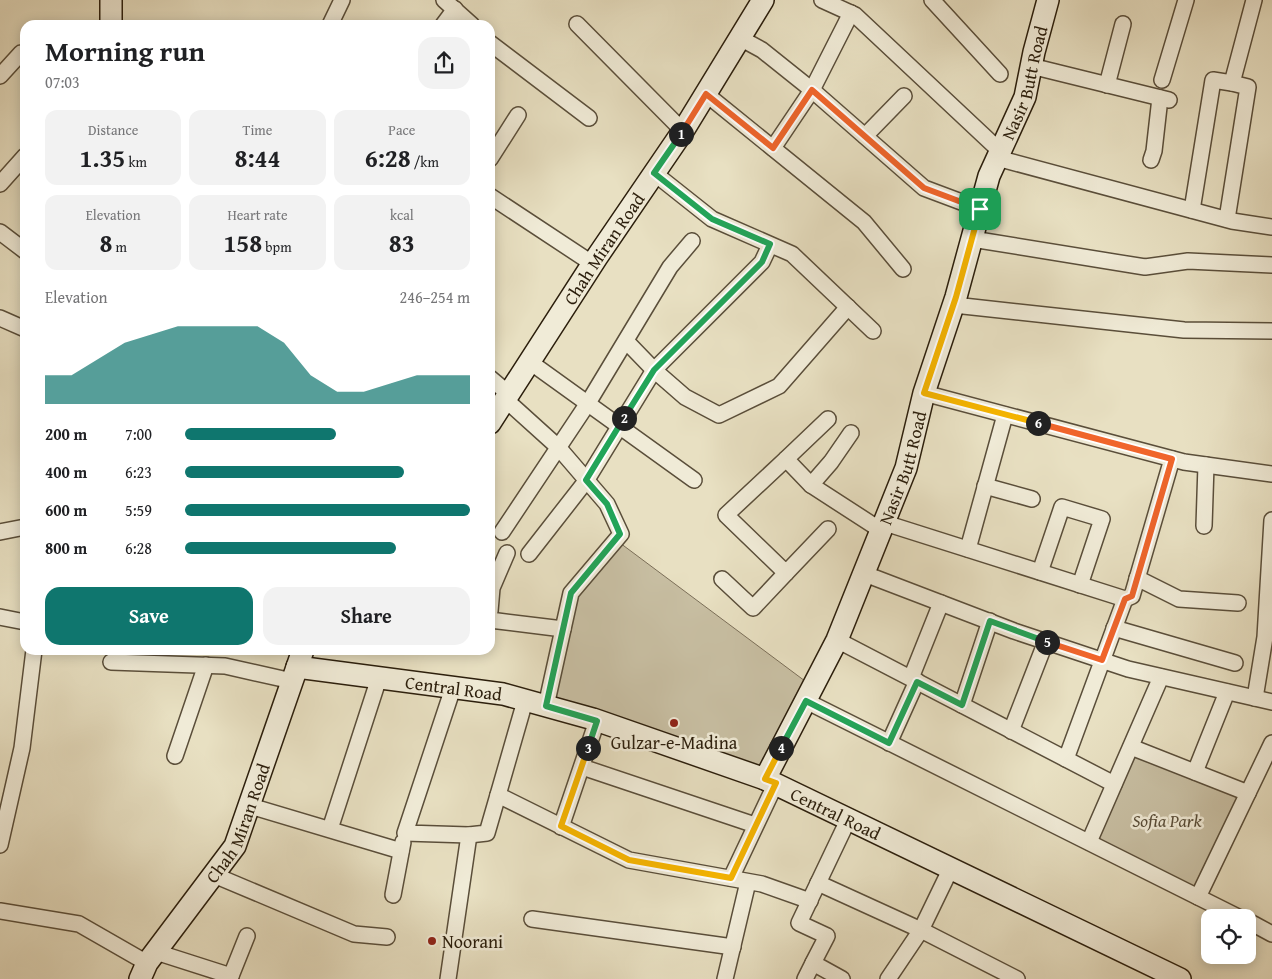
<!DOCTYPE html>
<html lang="en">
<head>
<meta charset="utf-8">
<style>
  :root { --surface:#fff; --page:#f2f2f2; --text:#202124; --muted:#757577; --accent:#0f766e }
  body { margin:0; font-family:"Gentium Book Plus",serif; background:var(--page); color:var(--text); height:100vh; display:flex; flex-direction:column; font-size:19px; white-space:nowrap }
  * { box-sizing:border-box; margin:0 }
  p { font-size:16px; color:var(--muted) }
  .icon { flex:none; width:28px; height:28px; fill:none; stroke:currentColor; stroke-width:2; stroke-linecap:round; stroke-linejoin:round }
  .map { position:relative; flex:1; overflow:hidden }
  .sheet { position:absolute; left:20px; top:20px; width:475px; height:635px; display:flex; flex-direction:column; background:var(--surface); border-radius:15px; box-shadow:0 2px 12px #0003 }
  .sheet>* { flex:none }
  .tools { position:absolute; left:1201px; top:909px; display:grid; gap:10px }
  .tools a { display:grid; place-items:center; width:55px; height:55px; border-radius:10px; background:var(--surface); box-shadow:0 2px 12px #0003; font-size:25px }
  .pin { position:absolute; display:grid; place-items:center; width:42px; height:42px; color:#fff; margin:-21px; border-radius:10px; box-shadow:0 2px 8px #0006 }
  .km { position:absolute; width:25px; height:25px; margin:-12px; border-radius:50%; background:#222; color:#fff; font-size:14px; line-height:25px; text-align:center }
  .round { display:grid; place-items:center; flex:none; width:52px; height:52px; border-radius:15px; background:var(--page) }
  .summary { display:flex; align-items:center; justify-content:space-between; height:85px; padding:0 25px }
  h1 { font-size:28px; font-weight:800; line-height:38px }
  .stats { display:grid; grid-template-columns:repeat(3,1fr); gap:8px; height:85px; padding:5px 25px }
  .stats div { display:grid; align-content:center; border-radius:12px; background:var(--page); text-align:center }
  .stats b { font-size:25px; font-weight:800 }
  .stats small { font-size:14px; font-weight:400 }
  .stats p { font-size:14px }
  .chart { height:140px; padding:10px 25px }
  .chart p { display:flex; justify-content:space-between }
  .chart svg { width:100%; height:90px; margin-top:5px; fill:var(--accent); opacity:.7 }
  .button { display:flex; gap:10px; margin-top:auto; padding:10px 25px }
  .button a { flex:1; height:58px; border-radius:15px; background:var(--accent); color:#fff; font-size:20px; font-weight:800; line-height:58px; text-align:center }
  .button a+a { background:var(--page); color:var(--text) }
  ul { padding:0 25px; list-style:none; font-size:16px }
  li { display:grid; grid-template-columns:80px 60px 1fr; align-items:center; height:38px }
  li i { height:12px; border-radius:6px; background:var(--accent) }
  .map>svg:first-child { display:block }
  .green { fill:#c8bfa3; stroke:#7a6e58 }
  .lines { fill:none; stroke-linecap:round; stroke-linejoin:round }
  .street-casing { stroke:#5a4e3a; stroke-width:18 }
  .secondary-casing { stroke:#2b1e0c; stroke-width:24 }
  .street { stroke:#f0ebd7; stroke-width:15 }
  .secondary { stroke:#f0ebd7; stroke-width:21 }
  .split-1-casing { stroke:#fff; stroke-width:10 }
  .split-2-casing { stroke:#fff; stroke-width:10 }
  .split-3-casing { stroke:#fff; stroke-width:10 }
  .split-4-casing { stroke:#fff; stroke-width:10 }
  .split-5-casing { stroke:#fff; stroke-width:10 }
  .split-6-casing { stroke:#fff; stroke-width:10 }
  .split-7-casing { stroke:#fff; stroke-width:10 }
  .split-1 { stroke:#f0652b; stroke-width:6 }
  .split-2 { stroke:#22a559; stroke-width:6 }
  .split-3 { stroke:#22a559; stroke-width:6 }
  .split-4 { stroke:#f5b400; stroke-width:6 }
  .split-5 { stroke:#22a559; stroke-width:6 }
  .split-6 { stroke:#f0652b; stroke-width:6 }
  .split-7 { stroke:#f5b400; stroke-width:6 }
  .poi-dot { fill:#8f2418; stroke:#f0ebd7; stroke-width:2 }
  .labels { text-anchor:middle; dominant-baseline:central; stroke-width:5; stroke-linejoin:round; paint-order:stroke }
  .street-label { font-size:18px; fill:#2b1e0c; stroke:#f0ebd7 }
  .poi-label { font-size:18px; fill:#2b1e0c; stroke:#f0ebd7 }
  .park-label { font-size:18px; font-style:italic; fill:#5a4e39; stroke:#f0ebd7 }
</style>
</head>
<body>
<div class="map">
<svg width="1272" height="979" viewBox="0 0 1272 979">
  <rect width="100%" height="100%" fill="#e8e0c2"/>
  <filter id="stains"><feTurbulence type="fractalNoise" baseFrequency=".004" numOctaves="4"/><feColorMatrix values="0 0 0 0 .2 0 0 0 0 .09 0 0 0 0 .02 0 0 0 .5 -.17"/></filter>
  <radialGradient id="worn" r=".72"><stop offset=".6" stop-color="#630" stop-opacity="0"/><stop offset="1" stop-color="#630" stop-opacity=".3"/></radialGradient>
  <g class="green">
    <path d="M616,540L813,687L765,779L546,706L571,593Z"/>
    <path d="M1131,747L1248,793L1198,897L1089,842Z"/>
  </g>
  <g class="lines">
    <defs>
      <g id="street">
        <path d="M444,0L472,25"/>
        <path d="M822,0L855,15L1000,151"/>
        <path d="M932,0L1000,74"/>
        <path d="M577,24L683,131"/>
        <path d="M330,25L342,0"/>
        <path d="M443,25L455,9"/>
        <path d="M740,38L762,50L812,90L924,188L980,209"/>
        <path d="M490,43L589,118"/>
        <path d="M1031,66L1169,100"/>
        <path d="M0,76L21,53L25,54"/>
        <path d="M1162,80L1186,0"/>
        <path d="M1107,85L1123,24"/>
        <path d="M706,94L864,222L903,269"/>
        <path d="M865,136L904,96"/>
        <path d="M773,148L812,90L851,13"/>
        <path d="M997,158L1232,221L1272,227"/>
        <path d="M490,159L518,115"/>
        <path d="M1151,160L1154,151L1160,98"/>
        <path d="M654,173L712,219L792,254L873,331"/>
        <path d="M0,184L25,156"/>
        <path d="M490,196L593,264"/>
        <path d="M1192,210L1213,80L1232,83"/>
        <path d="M1227,219L1248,87L1232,83L1254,0"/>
        <path d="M0,232L25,251"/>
        <path d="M972,239L1145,267L1188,261L1272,265"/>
        <path d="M954,305L1184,330L1272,331"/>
        <path d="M0,318L25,329"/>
        <path d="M626,341L654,370L685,397L719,415L779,386L848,307"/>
        <path d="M530,362L694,480"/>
        <path d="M490,378L509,394"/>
        <path d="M924,393L1184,462L1272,474"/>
        <path d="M506,400L558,447L607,504L621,534L571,593L546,706"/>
        <path d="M828,419L786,459L811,485L882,531"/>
        <path d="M786,459L726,515L786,573L828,529"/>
        <path d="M811,485L831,462L851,433"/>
        <path d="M985,486L1032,499"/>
        <path d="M885,523L1125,599L1132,596L1172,459"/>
        <path d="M1204,526L1206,465"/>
        <path d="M0,532L25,527"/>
        <path d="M502,532L588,403L670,267L692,241"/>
        <path d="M968,549L1005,415"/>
        <path d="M529,554L586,481L654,370L762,262L770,245"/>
        <path d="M1040,572L1062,507L1102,519L1080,585"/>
        <path d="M865,574L1014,631L1128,669L1272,702"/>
        <path d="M1137,578L1179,599L1238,603"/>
        <path d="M722,579L753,608L786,573"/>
        <path d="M490,611L492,588L507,553"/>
        <path d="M0,617L25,622"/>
        <path d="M490,620L563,629"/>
        <path d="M1114,628L1235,663"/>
        <path d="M837,640L1114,784"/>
        <path d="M111,662L225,666L292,681"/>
        <path d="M911,678L941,603"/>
        <path d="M453,688L405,833L469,835L487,833L498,795"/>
        <path d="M1255,698L1265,637L1272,520"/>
        <path d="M525,701L498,795L629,860L762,884L810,901"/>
        <path d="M806,701L1240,918"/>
        <path d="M962,705L990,621"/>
        <path d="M1011,731L1046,641"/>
        <path d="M889,743L917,681"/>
        <path d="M1131,747L1248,793"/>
        <path d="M175,756L206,665"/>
        <path d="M1066,759L1125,599"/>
        <path d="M582,767L755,825"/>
        <path d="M1195,772L1227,692"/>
        <path d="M250,806L401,851"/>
        <path d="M561,827L597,721"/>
        <path d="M330,829L379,678"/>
        <path d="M1089,842L1161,677"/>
        <path d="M0,845L22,748L34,650"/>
        <path d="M214,875L354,934L387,937"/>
        <path d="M731,878L776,783"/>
        <path d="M818,883L921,930L1017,979"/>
        <path d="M393,895L403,842"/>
        <path d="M1198,897L1272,743"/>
        <path d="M0,911L79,924L147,963"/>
        <path d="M532,919L733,947"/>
        <path d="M1248,921L1272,934"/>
        <path d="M156,952L231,976L230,979"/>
        <path d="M813,963L827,936L799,923L849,818"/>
        <path d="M231,976L247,936"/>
        <path d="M448,979L469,835"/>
        <path d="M725,979L748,882"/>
        <path d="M805,979L813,963L842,979"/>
        <path d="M888,979L921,930L951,868"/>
      </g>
      <g id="secondary">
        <path d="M111,25V0"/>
        <path id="s1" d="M490,423L597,257L683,131L763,0"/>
        <path id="s2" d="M297,667L503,694L593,719L765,779L1180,979"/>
        <path id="s3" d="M765,779L837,640L906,468L924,393L956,297L989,176L1025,97L1034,52L1048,0"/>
        <path id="s4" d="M140,979L147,963L235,846L303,650"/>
      </g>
    </defs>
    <use href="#street" class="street-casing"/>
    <use href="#secondary" class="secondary-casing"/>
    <use href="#street" class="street"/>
    <use href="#secondary" class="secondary"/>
  </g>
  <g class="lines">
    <defs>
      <path id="split-1" d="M681,134L706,94L773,148L812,90L924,188L980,209"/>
      <path id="split-2" d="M624,418L654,370L762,262L770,244L712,219L654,173L681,134"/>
      <path id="split-3" d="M588,748L597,721L546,706L571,593L620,534L607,504L586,480L624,418"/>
      <path id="split-4" d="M588,748L561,826L629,860L731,878L776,783L765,779L781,748"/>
      <path id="split-5" d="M781,748L806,701L889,743L917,682L962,705L990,621L1047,642"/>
      <path id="split-6" d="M1038,423L1172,459L1132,596L1125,599L1102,660L1047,642"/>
      <path id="split-7" d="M980,209L956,297L924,393L1038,423"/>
    </defs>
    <use href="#split-1" class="split-1-casing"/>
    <use href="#split-2" class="split-2-casing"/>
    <use href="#split-3" class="split-3-casing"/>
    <use href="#split-4" class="split-4-casing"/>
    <use href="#split-5" class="split-5-casing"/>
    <use href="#split-6" class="split-6-casing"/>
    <use href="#split-7" class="split-7-casing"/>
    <use href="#split-1" class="split-1"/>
    <use href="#split-2" class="split-2"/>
    <use href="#split-3" class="split-3"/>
    <use href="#split-4" class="split-4"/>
    <use href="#split-5" class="split-5"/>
    <use href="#split-6" class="split-6"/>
    <use href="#split-7" class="split-7"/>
  </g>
  <g class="poi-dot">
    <circle cx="674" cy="723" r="5"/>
    <circle cx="432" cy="941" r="5"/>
  </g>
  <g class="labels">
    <g class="street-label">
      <text stroke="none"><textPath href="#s3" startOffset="746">Nasir Butt Road</textPath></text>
      <text stroke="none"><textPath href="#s1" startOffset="208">Chah Miran Road</textPath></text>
      <text stroke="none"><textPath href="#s3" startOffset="341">Nasir Butt Road</textPath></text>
      <text stroke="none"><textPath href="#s2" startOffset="158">Central Road</textPath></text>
      <text stroke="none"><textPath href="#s2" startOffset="562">Central Road</textPath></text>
      <text stroke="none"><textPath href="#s4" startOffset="186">Chah Miran Road</textPath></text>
    </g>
    <g class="poi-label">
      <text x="674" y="742">Gulzar-e-Madina</text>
      <text x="442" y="941" text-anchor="start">Noorani</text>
    </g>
    <g class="park-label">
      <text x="1167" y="820">Sofia Park</text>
    </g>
  </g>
  <rect width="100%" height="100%" filter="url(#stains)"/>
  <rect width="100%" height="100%" fill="url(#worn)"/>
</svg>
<div class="tools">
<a><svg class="icon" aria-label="locate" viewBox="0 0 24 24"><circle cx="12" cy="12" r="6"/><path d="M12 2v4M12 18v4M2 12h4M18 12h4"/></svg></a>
</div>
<div class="pin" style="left:980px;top:209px;background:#1e9e55"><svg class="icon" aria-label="arrive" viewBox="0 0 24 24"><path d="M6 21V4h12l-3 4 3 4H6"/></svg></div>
<b class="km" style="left:681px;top:134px">1</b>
<b class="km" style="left:624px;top:418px">2</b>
<b class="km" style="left:588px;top:748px">3</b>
<b class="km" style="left:781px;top:748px">4</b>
<b class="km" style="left:1047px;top:642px">5</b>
<b class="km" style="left:1038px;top:423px">6</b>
<section class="sheet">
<div class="summary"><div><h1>Morning run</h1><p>07:03</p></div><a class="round"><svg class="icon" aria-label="share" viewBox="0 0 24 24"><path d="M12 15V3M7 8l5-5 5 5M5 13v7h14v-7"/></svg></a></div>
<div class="stats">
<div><p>Distance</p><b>1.35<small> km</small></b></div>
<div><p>Time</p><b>8:44</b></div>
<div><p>Pace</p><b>6:28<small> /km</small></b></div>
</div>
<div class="stats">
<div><p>Elevation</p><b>8<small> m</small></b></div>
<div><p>Heart rate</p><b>158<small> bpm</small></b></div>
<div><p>kcal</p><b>83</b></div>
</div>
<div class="chart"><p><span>Elevation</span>246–254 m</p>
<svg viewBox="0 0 160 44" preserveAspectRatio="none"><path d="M0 44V30L10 30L20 22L30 14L40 10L50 6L60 6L70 6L80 6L90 14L100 30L110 38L120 38L130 34L140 30L150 30L160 30V44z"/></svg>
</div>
<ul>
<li><b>200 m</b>7:00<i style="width:53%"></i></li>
<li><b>400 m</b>6:23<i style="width:77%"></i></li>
<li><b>600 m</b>5:59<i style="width:100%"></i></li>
<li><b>800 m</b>6:28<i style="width:74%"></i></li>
</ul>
<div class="button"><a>Save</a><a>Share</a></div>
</section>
</div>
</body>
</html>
